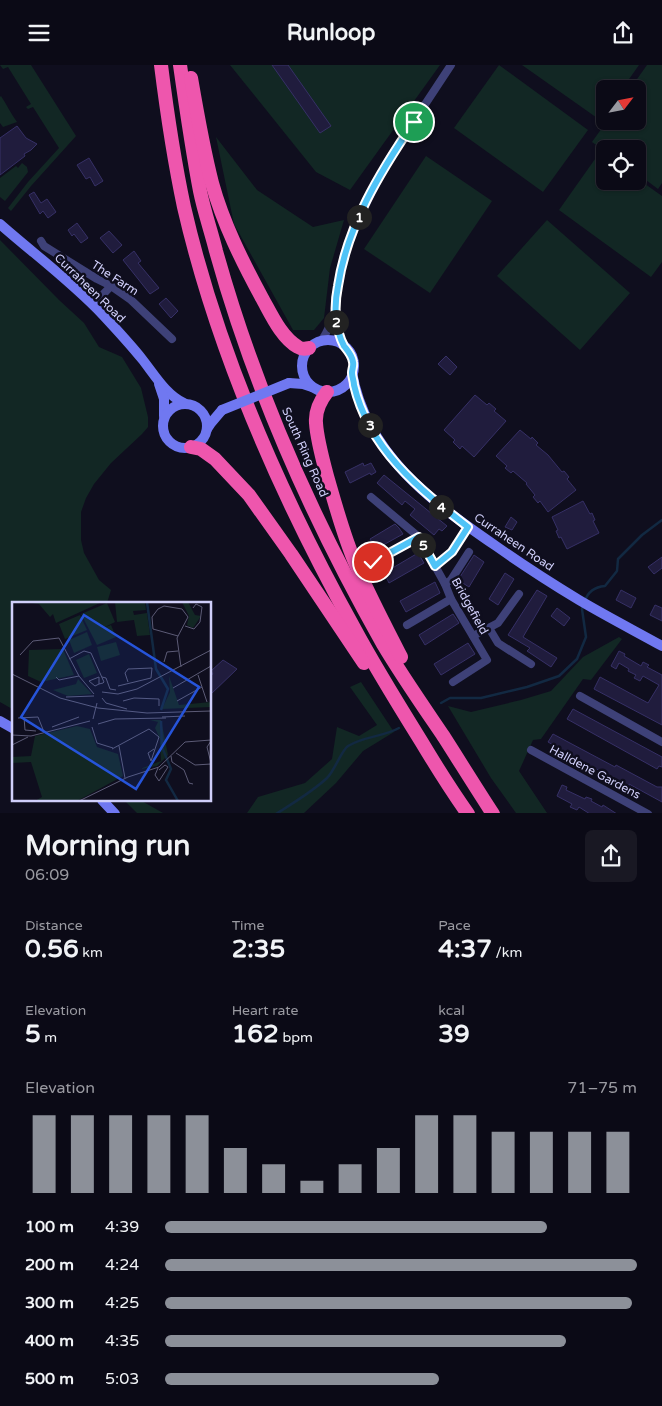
<!DOCTYPE html>
<html lang="en">
<head>
<meta charset="utf-8">
<style>
  :root { --surface:#0b0a16; --page:#191823; --text:#f1f3f6; --muted:#9a9aa1; --line:#2b2b35; --accent:#8c9099 }
  body { margin:0; font-family:"Varela Round",sans-serif; background:var(--page); color:var(--text); height:100vh; display:flex; flex-direction:column; font-size:19px; white-space:nowrap }
  * { box-sizing:border-box; margin:0 }
  p { font-size:16px; color:var(--muted) }
  .icon { flex:none; width:28px; height:28px; fill:none; stroke:currentColor; stroke-width:2; stroke-linecap:round; stroke-linejoin:round }
  .map { position:relative; height:748px; overflow:hidden }
  .sheet { display:flex; flex-direction:column; background:var(--surface); flex:1 }
  .sheet>* { flex:none }
  .needle { width:32px; rotate:58deg }
  .fabs { position:absolute; left:596px; top:15px; display:grid; gap:10px }
  .fabs a { display:grid; place-items:center; width:50px; height:50px; border-radius:8px; background:var(--surface); box-shadow:0 1px 4px #0004,0 0 0 1px var(--line); font-size:25px }
  .pin { position:absolute; display:grid; place-items:center; width:42px; height:42px; color:#fff; margin:-21px; border:2px solid #fff; border-radius:50%; box-shadow:0 1px 5px #0007 }
  .km { position:absolute; width:25px; height:25px; margin:-12px; border-radius:50%; background:#222; color:#fff; font-size:14px; line-height:25px; text-align:center }
  .round { display:grid; place-items:center; flex:none; width:52px; height:52px; border-radius:8px; background:var(--page) }
  .headline { display:flex; align-items:center; justify-content:space-between; height:85px; padding:0 25px }
  h1 { font-size:28px; font-weight:800; line-height:38px }
  .metrics { display:grid; grid-template-columns:repeat(3,1fr); gap:8px; height:85px; padding:5px 25px }
  .metrics div { display:grid; align-content:center }
  .metrics b { font-size:25px; font-weight:800 }
  .metrics small { font-size:14px; font-weight:400 }
  .metrics p { font-size:14px }
  .chart { height:140px; padding:10px 25px }
  .chart p { display:flex; justify-content:space-between }
  .chart svg { width:100%; height:90px; margin-top:5px; stroke:var(--accent); stroke-width:6 }
  ul { padding:0 25px; list-style:none; font-size:16px }
  li { display:grid; grid-template-columns:80px 60px 1fr; align-items:center; height:38px }
  li i { height:12px; border-radius:6px; background:var(--accent) }
  header { display:flex; justify-content:space-between; align-items:center; height:65px; padding:0 25px; background:var(--surface); font-size:22px; font-weight:800 }
  .map>svg:first-child { display:block }
  .green { fill:#122724 }
  .lines { fill:none; stroke-linecap:round; stroke-linejoin:round }
  .stream { stroke:#122942; stroke-width:2.5 }
  .building { fill:#201c3d; stroke:#363066 }
  .street { stroke:#3e4178; stroke-width:8 }
  .secondary { stroke:#7078f1; stroke-width:10 }
  .highway { stroke:#ee56ad; stroke-width:14 }
  .secondary-bridge { stroke:#7078f1; stroke-width:10 }
  .route-casing { stroke:#fff; stroke-width:10 }
  .route { stroke:#4fc3f7; stroke-width:6 }
  .labels { text-anchor:middle; dominant-baseline:central; stroke-width:5; stroke-linejoin:round; paint-order:stroke }
  .street-label { font-size:12px; fill:#d0cffa; stroke:#0f0e1e }
  .inset-river { fill:none; stroke:#122942; stroke-width:2.5 }
  .inset-road { fill:none; stroke:#5c5b76; stroke-width:1 }
  .view { fill:#2654da; fill-opacity:0.15; stroke:#2654da; stroke-width:2.5 }
  .inset-edge { fill:none; stroke:#d0cffa; stroke-width:2.5 }
</style>
</head>
<body>
<header><svg class="icon" aria-label="menu" viewBox="0 0 24 24"><path d="M4 6h16M4 12h16M4 18h16"/></svg>Runloop<svg class="icon" aria-label="share" viewBox="0 0 24 24"><path d="M12 15V3M7 8l5-5 5 5M5 13v7h14v-7"/></svg></header>
<div class="map">
<svg width="662" height="749" viewBox="0 0 662 749">
  <rect width="100%" height="100%" fill="#0f0e1e"/>
  <g class="green">
    <path d="M0,0H31L76,71L31,121L11,146L8,143L28,117L59,83L33,42L28,44L26,42L31,39L8,2L3,4Z"/>
    <path d="M230,0H440L350,125L316,107Z"/>
    <path d="M499,0L588,65L543,127L454,63Z"/>
    <path d="M522,0H639L622,24H605V48L600,55Z"/>
    <path d="M647,0H662V118L658,124L638,109V84H605V86L592,77L607,56H638V24H630Z"/>
    <path d="M1,31C7,40 11,49 17,57L3,62L0,58V32Z"/>
    <path d="M216,72L257,125L313,162L344,155L330,203L324,253L314,265H293L234,159Z"/>
    <path d="M600,87L605,90V116H638V114L662,131V197L651,212L559,145Z"/>
    <path d="M426,91L492,136L430,228L364,184Z"/>
    <path d="M22,98L27,102L28,107L5,136L0,132V113L16,101L18,103Z"/>
    <path d="M547,155L630,228L580,285L497,211Z"/>
    <path d="M0,175L59,235L84,258L99,282L122,292L141,323L148,352V362L142,369L111,398L94,419L86,433L81,447V475L84,488L99,515L111,525L107,538H14V645L0,637Z"/>
    <path d="M619,572L622,574L591,615L583,614L541,674L533,675L519,706L547,748H516L491,713L448,641L471,647L521,635L551,626L583,592Z"/>
    <path d="M361,617L394,667L363,686L336,718L304,748H247L258,732L305,718L332,694L337,662L359,671L377,660L350,622Z"/>
    <path d="M124,735H140L163,748H137Z"/>
  </g>
  <g class="lines">
    <g class="stream">
      <path d="M585,536C588,526 595,522 605,521L617,506L618,494L642,470L662,455"/>
      <path d="M441,638L450,633H481L527,622L559,611L577,594L586,572L582,544L583,541"/>
      <path d="M276,749C293,738 312,727 327,713C335,705 341,686 348,681C364,671 383,672 399,663"/>
    </g>
  </g>
  <g class="building">
    <path d="M272,0H288L331,61L320,68Z"/>
    <path d="M17,61L26,73L37,79L31,85L24,89L25,91L0,110V73Z"/>
    <path d="M89,93L103,116L95,121L90,112L86,114L77,100Z"/>
    <path d="M34,127L41,138L47,134L56,147L48,153L43,146L40,149L29,130Z"/>
    <path d="M77,158L88,173L81,178L74,169L72,171L68,165Z"/>
    <path d="M109,166L122,180L113,188L100,173Z"/>
    <path d="M134,186L141,196L138,198L159,223L150,229L123,195Z"/>
    <path d="M166,233L178,246L171,253L159,239Z"/>
    <path d="M446,291L457,302L450,310L438,299Z"/>
    <path d="M475,330L487,340L489,338L496,344L494,346L506,356L474,392L462,381L460,384L453,377L455,375L444,365Z"/>
    <path d="M520,365L531,374L532,372L538,378L536,380L548,390L562,407L564,406L569,412L567,414L576,425L548,447L540,436L538,438L533,432L535,430L526,419L527,418L513,406L511,408L505,403L507,401L496,391Z"/>
    <path d="M363,398L364,401L371,398L376,407L371,410L370,408L350,418L345,407Z"/>
    <path d="M384,410L447,461L442,466L439,464L434,470L410,450L415,444L405,436L402,440L377,418Z"/>
    <path d="M583,436L590,449L592,448L595,455L593,456L599,468L567,484L561,472L559,473L556,466L558,465L552,452Z"/>
    <path d="M511,452L517,457L512,465L505,462Z"/>
    <path d="M395,459L399,463L403,469L376,484L370,474Z"/>
    <path d="M418,488L424,498L389,518L384,508Z"/>
    <path d="M474,490L484,497L469,522L458,515Z"/>
    <path d="M662,492V503L654,509L648,502Z"/>
    <path d="M505,508L514,514L498,540L489,534Z"/>
    <path d="M435,517L440,528L406,547L400,536Z"/>
    <path d="M537,525L547,531L523,572L557,593L551,602L527,586L530,583L508,570Z"/>
    <path d="M621,525L636,533L631,543L616,535Z"/>
    <path d="M655,540L662,543V556L650,550Z"/>
    <path d="M557,543L570,553L564,561L551,551Z"/>
    <path d="M453,549L459,558L425,580L419,570Z"/>
    <path d="M468,578L475,589L441,610L434,599Z"/>
    <path d="M619,586L625,589L624,591L641,601L643,597L649,600L647,602L662,610V660L594,624L600,612L648,638L659,620L643,611L640,616L634,613L636,610L628,606L629,604L619,598L616,604L611,601Z"/>
    <path d="M223,595L237,604L210,630V611L213,609L211,606Z"/>
    <path d="M573,644L662,692V702L659,701L657,704L567,654Z"/>
    <path d="M553,669L615,702L616,700L657,722H662V737L629,719V721L607,710L548,677Z"/>
    <path d="M562,720L567,722L566,725L585,734L586,732L592,734L591,736L602,742L603,740L617,749H590L579,742L577,745L570,742L572,739L557,731Z"/>
  </g>
  <g class="lines">
    <g class="street">
      <path d="M41,176L44,181L97,214L111,221L131,235L172,274"/>
      <path d="M93,240L111,221"/>
      <path d="M335,250L337,263L344,281"/>
      <path d="M321,276L325,270L333,254L335,245L340,208L344,190L359,153L387,97L451,0"/>
      <path d="M371,432L419,472L445,519L451,534L487,595L453,617"/>
      <path d="M373,497L419,472"/>
      <path d="M435,501L452,487L468,462"/>
      <path d="M445,519L451,515L469,487"/>
      <path d="M407,560L451,534"/>
      <path d="M489,563L498,578L531,599"/>
      <path d="M473,571L498,558L519,529"/>
      <path d="M580,631L662,677"/>
      <path d="M531,685L648,749"/>
    </g>
    <g class="secondary">
      <path d="M0,159C34,189 72,217 104,251C117,265 130,279 142,294C154,309 166,330 184,338"/>
      <circle cx="328" cy="301" r="26"/>
      <path d="M352,308C367,390 432,437 496,481C523,500 551,518 579,535C606,551 635,566 662,581"/>
      <path d="M289,318L303,319L312,322"/>
      <path d="M159,319L164,334V351"/>
      <circle cx="185" cy="361" r="22"/>
      <path d="M207,364L211,358L222,345"/>
      <path d="M0,656L14,664"/>
      <path d="M102,735L115,749"/>
    </g>
    <g class="highway">
      <path d="M161,0C167,48 174,95 184,142C218,290 281,431 354,563C375,602 398,639 421,676C436,701 451,725 468,749"/>
      <path d="M180,0C186,42 192,84 200,126C204,146 211,166 216,186C254,323 313,455 383,579C402,611 423,641 444,672C460,697 476,723 493,749"/>
      <path d="M191,13C197,48 203,83 212,118C223,158 242,196 262,233C271,249 281,272 298,282C301,284 305,284 309,283"/>
      <path d="M327,327C320,336 315,346 316,358C317,374 323,396 327,411C336,442 344,473 357,502C370,533 386,562 401,592"/>
      <path d="M191,382L201,384L215,394L249,430L291,489L364,598"/>
    </g>
    <path class="secondary-bridge" d="M222,345L289,318"/>
  </g>
  <g class="lines">
    <defs>
      <path id="route" d="M373,497L419,472L435,501L452,487L468,462C419,424 369,384 354,320C354,316 352,312 352,308C352,304 354,301 353,297C352,290 348,286 344,281C339,272 337,261 336,252C335,242 336,231 338,221C347,161 380,107 414,57"/>
    </defs>
    <use href="#route" class="route-casing"/>
    <use href="#route" class="route"/>
  </g>
  <g class="labels">
    <g class="street-label">
      <text transform="translate(115 213) rotate(33)">The Farm</text>
      <text transform="translate(90 223) rotate(44)">Curraheen Road</text>
      <text transform="translate(305 387) rotate(66)">South Ring Road</text>
      <text transform="translate(514 477) rotate(34)">Curraheen Road</text>
      <text transform="translate(470 541) rotate(61)">Bridgefield</text>
      <text transform="translate(595 707) rotate(28)">Halldene Gardens</text>
    </g>
  </g>
  <g transform="translate(12 537)">
    <rect width="199" height="199" fill="#0f0e1e"/>
    <path d="M13,0H90L44,21L41,12L38,15L27,2ZM103,0H133L134,8L121,9L122,13L135,11L138,33L125,34L122,18L105,20ZM170,0H176L183,13L189,14L181,26L175,23L177,14ZM95,1L103,20L91,26L99,23L104,35L85,43L69,12ZM68,13L75,28L53,37L47,22ZM75,30L80,43L62,51L57,38ZM104,40L108,53L89,59L85,45ZM51,47L62,73L29,80L16,74L17,48ZM77,52L85,71L72,76L64,58ZM157,74L167,103L199,100V105L150,107L158,90ZM66,77L80,92L56,94L41,88L64,82ZM138,118H149L156,153L145,164L128,167L149,159L148,137L143,126L146,120ZM65,124L78,127L85,145L106,152L111,174L65,199H23L30,195L19,160L0,161V155L19,154L23,134Z" fill="#122724"/>
    <path class="inset-river" d="M135,0L144,67L156,87L149,108M149,119L150,145L159,167L154,178L166,199"/>
    <path class="inset-road" d="M173,24L182,27L188,20L190,5L184,2L181,6M166,34L141,27L140,15L146,7L152,4L170,7L176,15L165,36L169,65M8,53L21,39L47,36L67,74L82,92M57,57L72,49L79,51L92,80L91,81L87,82L83,84L77,79L87,75V82M152,60L155,50L166,49M0,72L48,96L86,106L135,111L199,109M186,73L195,100M44,75L47,78L67,74M90,75L94,76L98,87L104,88M106,84L139,76L140,66L116,67L113,71L116,80M161,86L199,64M90,90L106,92L125,87L199,48M54,95L82,94M90,96L94,101L115,107M111,99L122,96L147,97V104M165,99L190,85M12,115L13,128L24,129M150,115L173,114M6,116L26,115L32,130M81,117L85,101M86,122L103,117L154,116M40,125L67,115M80,125L85,141L101,146M0,133L19,134L78,119M199,139L195,145L199,161M0,143L16,135M107,144L113,176M100,147L137,127L147,135L139,159L136,151L142,147M164,151L183,163L199,162M159,154L160,160L172,168L177,181L181,182M146,166L143,173L147,179L156,165L153,163L147,168M67,199L116,175L147,165L173,140L199,138"/>
    <path class="view" d="M72,13L187,85L124,187L9,115Z"/>
    <rect width="199" height="199" class="inset-edge"/>
  </g>
</svg>
<div class="fabs">
<a><svg class="needle" viewBox="-14 -14 28 28"><path d="M0-13l5 13h-10z" fill="#e53935"/><path d="M0 13l5-13h-10z" fill="#9a9aa1"/></svg></a>
<a><svg class="icon" aria-label="locate" viewBox="0 0 24 24"><circle cx="12" cy="12" r="6"/><path d="M12 2v4M12 18v4M2 12h4M18 12h4"/></svg></a>
</div>
<div class="pin" style="left:414px;top:57px;background:#1e9e55"><svg class="icon" aria-label="arrive" viewBox="0 0 24 24"><path d="M6 21V4h12l-3 4 3 4H6"/></svg></div>
<div class="pin" style="left:373px;top:497px;background:#d93025"><svg class="icon" aria-label="check" viewBox="0 0 24 24"><path d="M5 12l5 5 9-10"/></svg></div>
<b class="km" style="left:359px;top:152px">1</b>
<b class="km" style="left:336px;top:257px">2</b>
<b class="km" style="left:370px;top:360px">3</b>
<b class="km" style="left:441px;top:442px">4</b>
<b class="km" style="left:423px;top:480px">5</b>
</div>
<section class="sheet">
<div class="headline"><div><h1>Morning run</h1><p>06:09</p></div><a class="round"><svg class="icon" aria-label="share" viewBox="0 0 24 24"><path d="M12 15V3M7 8l5-5 5 5M5 13v7h14v-7"/></svg></a></div>
<div class="metrics">
<div><p>Distance</p><b>0.56<small> km</small></b></div>
<div><p>Time</p><b>2:35</b></div>
<div><p>Pace</p><b>4:37<small> /km</small></b></div>
</div>
<div class="metrics">
<div><p>Elevation</p><b>5<small> m</small></b></div>
<div><p>Heart rate</p><b>162<small> bpm</small></b></div>
<div><p>kcal</p><b>39</b></div>
</div>
<div class="chart"><p><span>Elevation</span>71–75 m</p>
<svg viewBox="0 0 160 44" preserveAspectRatio="none"><path d="M5 44V6M15 44V6M25 44V6M35 44V6M45 44V6M55 44V22M65 44V30M75 44V38M85 44V30M95 44V22M105 44V6M115 44V6M125 44V14M135 44V14M145 44V14M155 44V14"/></svg>
</div>
<ul>
<li><b>100 m</b>4:39<i style="width:81%"></i></li>
<li><b>200 m</b>4:24<i style="width:100%"></i></li>
<li><b>300 m</b>4:25<i style="width:99%"></i></li>
<li><b>400 m</b>4:35<i style="width:85%"></i></li>
<li><b>500 m</b>5:03<i style="width:58%"></i></li>
</ul>
</section>
</body>
</html>
